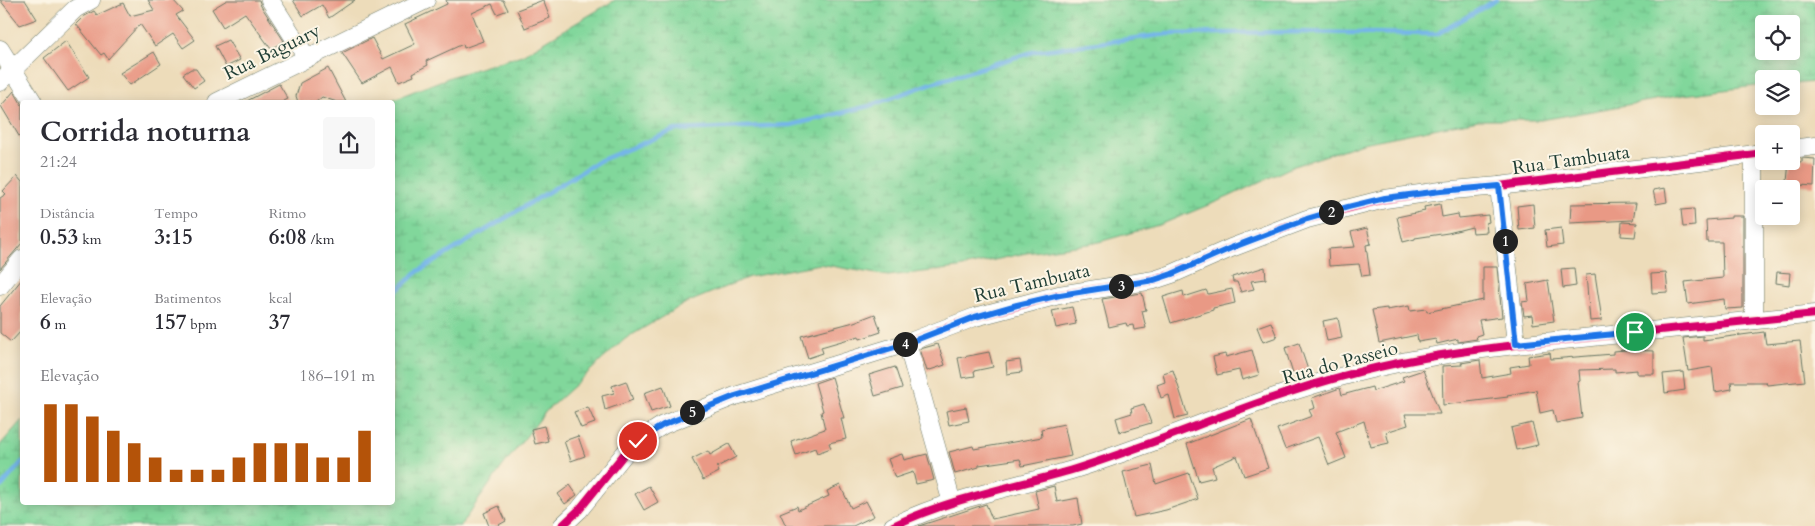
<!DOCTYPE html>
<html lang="pt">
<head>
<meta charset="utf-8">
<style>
  :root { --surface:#fff; --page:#f7f7f7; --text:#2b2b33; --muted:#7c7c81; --accent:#b45309 }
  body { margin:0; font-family:Cardo,serif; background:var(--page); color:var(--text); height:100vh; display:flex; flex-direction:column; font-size:19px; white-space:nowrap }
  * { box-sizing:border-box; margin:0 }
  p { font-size:16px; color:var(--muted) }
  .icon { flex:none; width:28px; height:28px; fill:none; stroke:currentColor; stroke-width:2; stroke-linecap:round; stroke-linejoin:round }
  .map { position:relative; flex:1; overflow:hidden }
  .sheet { position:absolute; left:20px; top:100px; width:375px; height:405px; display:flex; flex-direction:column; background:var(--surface); border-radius:5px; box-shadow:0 2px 12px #0003 }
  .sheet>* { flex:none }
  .controls { position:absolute; left:1755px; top:15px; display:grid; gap:10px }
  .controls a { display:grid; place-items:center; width:45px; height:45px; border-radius:5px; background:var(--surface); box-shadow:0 2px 12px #0003; font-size:25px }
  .pin { position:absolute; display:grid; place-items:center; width:42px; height:42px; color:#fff; margin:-21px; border:2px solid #fff; border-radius:50%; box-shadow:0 1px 5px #0007 }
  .km { position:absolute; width:25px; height:25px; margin:-12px; border-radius:50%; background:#222; color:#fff; font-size:14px; line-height:25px; text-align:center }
  .round { display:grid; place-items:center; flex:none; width:52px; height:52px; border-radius:5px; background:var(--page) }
  .headline { display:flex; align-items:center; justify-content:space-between; height:85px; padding:0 20px }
  h1 { font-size:28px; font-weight:800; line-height:38px }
  .figures { display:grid; grid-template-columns:repeat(3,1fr); gap:8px; height:85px; padding:5px 20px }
  .figures div { display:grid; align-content:center }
  .figures b { font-size:21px; font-weight:800 }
  .figures small { font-size:14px; font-weight:400 }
  .figures p { font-size:14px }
  .chart { height:140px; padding:10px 20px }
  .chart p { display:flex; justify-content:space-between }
  .chart svg { width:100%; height:90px; margin-top:5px; stroke:var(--accent); stroke-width:6 }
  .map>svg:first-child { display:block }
  .wetland { fill:url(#wetland-marsh); stroke:#508a68; fill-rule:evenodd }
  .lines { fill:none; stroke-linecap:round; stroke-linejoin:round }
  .stream { stroke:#75b5e9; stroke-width:4.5 }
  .building { fill:#e99985 }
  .minor-casing { stroke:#677563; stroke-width:19 }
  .minor { stroke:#fff; stroke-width:18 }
  .cycleway-casing { stroke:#fcf5e5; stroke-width:11 }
  .cycleway { stroke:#d6006c; stroke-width:8 }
  .route-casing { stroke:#fff; stroke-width:10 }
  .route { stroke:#1a73e8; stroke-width:6 }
  .labels { text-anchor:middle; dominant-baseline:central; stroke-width:4; stroke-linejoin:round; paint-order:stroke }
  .street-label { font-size:19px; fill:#1f3d34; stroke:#fcf5e5 }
</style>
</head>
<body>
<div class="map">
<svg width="1815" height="526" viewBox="0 0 1815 526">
  <defs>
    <pattern id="wetland-marsh" width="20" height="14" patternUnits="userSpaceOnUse" patternTransform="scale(1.25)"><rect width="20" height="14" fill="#81d79b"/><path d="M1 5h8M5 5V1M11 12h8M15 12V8" fill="none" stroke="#6fb986"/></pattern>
  </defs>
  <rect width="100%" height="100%" fill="#fcf5e5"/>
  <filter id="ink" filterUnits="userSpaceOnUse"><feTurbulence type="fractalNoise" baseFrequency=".02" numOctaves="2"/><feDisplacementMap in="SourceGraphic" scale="10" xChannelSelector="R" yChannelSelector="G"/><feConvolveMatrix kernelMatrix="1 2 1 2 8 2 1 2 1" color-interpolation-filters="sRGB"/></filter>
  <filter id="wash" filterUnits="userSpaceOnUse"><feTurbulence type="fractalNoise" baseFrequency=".0096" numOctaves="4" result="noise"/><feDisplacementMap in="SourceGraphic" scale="20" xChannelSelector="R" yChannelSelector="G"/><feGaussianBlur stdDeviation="1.12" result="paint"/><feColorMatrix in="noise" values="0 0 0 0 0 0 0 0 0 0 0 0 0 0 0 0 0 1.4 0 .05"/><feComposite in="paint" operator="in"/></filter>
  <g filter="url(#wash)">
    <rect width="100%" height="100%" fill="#eddcba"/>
    <path class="wetland" d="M615,0H1815V82L1791,84V79H1764V85L1683,95L1541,120H1478L1363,143L1294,166L1228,197L1162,224L1095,243L1026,253L958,268L888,276L820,264L749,277L684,304L625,339L547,410L502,467L460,526H0V445L22,420V502H392V102H386L453,76L522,55ZM1764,24H1791V51H1764Z"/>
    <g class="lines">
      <g class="stream">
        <path d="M392,295L417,272L599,161L675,130L791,125L869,106L935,82L1036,51L1168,34L1288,32L1437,34L1496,0"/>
        <path d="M0,488L22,462"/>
      </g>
    </g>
    <g id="blocks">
      <g class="building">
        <path d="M0,0H25L37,19L20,25Z"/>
        <path d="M148,0H173L183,11L176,15L195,40L183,48L173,34L155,46L140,24L108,59L104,53L101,55L76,24L83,17L94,11L97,15L123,3L130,16L154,10Z"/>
        <path d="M227,0H259L261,6L284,41L271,49L245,13L223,27L212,9Z"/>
        <path d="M293,0H355L329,18L322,5L303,16Z"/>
        <path d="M446,0H503L508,10L497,14L492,4L472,13L483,41L464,48L463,44L426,61L428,65L413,73L414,76L399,82L392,67L362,83L342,53L372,38L383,59L415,44L405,24L447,4Z"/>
        <path d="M543,0L550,18L525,28L517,10Z"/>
        <path d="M228,40L240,60L226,67L215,46Z"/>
        <path d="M66,41L89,77L68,91L44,58Z"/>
        <path d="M154,52L161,64L130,85L120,73Z"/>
        <path d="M328,68L346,102H337L322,97L316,102H298L296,96L300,83Z"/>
        <path d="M191,69H196L204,81L194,88L183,74Z"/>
        <path d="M279,84L288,99L282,102H245Z"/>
        <path d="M14,91L22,105V141L1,106Z"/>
        <path d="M1802,158L1815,159L1814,186L1800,185V183L1787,182L1789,161L1802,162Z"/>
        <path d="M17,176L22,182V243L0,269V198L6,194L3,191Z"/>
        <path d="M1665,188L1667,202L1656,204L1653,190Z"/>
        <path d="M1636,203L1633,220L1570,223L1571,204Z"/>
        <path d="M1440,204L1442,217L1458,214L1459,218L1488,215L1489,222L1486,223L1487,232L1473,233L1472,227L1448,233L1415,238V239L1403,242L1397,217L1425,211L1424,207Z"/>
        <path d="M1533,204L1535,228L1519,230L1517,206Z"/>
        <path d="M1694,209L1695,226L1683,227L1681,210Z"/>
        <path d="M1731,216H1743V308L1725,309L1724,299L1688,304L1685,282L1723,278L1722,242H1707L1706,220L1731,218Z"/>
        <path d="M1622,222L1637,223L1635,237L1621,236Z"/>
        <path d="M1367,228L1371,244L1366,245L1370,275L1362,276L1359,264L1329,266L1328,249L1355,247L1351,232Z"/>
        <path d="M1561,228L1563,245L1547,247L1545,230Z"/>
        <path d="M1265,267L1266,279L1251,281L1254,289L1241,292L1237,282H1233L1232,277Z"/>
        <path d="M1483,267H1497L1502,317L1479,320L1482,334L1476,336L1477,339L1458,342V339L1437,344L1436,339L1418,342L1417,335L1379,343L1372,310L1387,308V310L1409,306L1410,311L1426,309L1427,312L1483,300Z"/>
        <path d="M1574,268L1576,286L1563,288L1561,269Z"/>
        <path d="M1777,272L1790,273L1789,285L1776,283Z"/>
        <path d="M1666,273L1668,292L1652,293L1651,274Z"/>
        <path d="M1595,274L1602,320L1590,321L1586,275Z"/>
        <path d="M22,279V330L11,342L0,333V306Z"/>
        <path d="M1548,280L1554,321L1533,324L1532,315L1524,316L1522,302L1529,301L1527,284Z"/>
        <path d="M1232,289L1235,303L1213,308V310L1171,323L1163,297L1183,291L1184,297L1206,290L1208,294Z"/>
        <path d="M1142,293L1146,310L1142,311L1146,328L1134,330L1133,325L1127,326L1126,323L1109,327L1102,299Z"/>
        <path d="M1072,307L1076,324L1056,328L1052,311Z"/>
        <path d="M875,314L881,332L860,339L859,336L821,347L823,353L808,358L801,336L854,322Z"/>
        <path d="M1338,318L1342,338L1327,341L1323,321Z"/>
        <path d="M1271,322L1277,337L1263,342L1257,327Z"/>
        <path d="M1764,332L1766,344L1800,341L1805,381L1767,385L1766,382H1731L1732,389L1715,392L1712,367L1688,371L1683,338L1703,336V340Z"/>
        <path d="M1299,343L1308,370L1293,374L1285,348Z"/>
        <path d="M938,344L945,365L927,371L920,349Z"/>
        <path d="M1252,350L1259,375L1242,380L1239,370L1217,375L1213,357L1225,354L1226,357Z"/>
        <path d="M1626,350L1654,351V374H1637V370L1615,372V369L1579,370L1580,381L1578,382L1582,418L1556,423L1553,410L1540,413L1536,390L1507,395L1508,397L1443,405L1442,366L1462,365L1461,363L1480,360L1482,378L1511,373L1510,367L1529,364L1528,356L1550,353L1551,359L1613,354V351Z"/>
        <path d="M989,352L993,367L974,371L975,376L962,378L958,358Z"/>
        <path d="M1020,360L1022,372L1007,374L1006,362Z"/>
        <path d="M895,367L902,388L875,396L869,375Z"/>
        <path d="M1173,370L1188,416L1175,419L1169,395L1161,398L1157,385L1165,382L1163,373Z"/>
        <path d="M1423,370L1440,414H1405L1408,425L1386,432L1389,443L1371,447L1364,421L1336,432L1346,458L1329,465L1318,437L1285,449L1277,429L1312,416L1309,410L1315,408L1312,398L1340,388L1342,395L1372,387L1373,391L1404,381L1402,377Z"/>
        <path d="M1683,372L1685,390L1665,393L1663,374Z"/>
        <path d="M832,377L844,418H841L846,439L829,443L831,448L817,453L815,448L796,455L791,441L825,429L821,412L823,411L815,383Z"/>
        <path d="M626,381L633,400L605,410L602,396L614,393L612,386Z"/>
        <path d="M663,386L670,406L651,412L644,393Z"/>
        <path d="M1144,404L1151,423L1120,432L1116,418L1132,413L1131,408Z"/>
        <path d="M588,407L595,423L581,428L574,412Z"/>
        <path d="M966,407L969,421L949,425L946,411Z"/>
        <path d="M1251,419L1268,468L1244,476L1237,456L1212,467L1215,477L1199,481L1187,444Z"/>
        <path d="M1532,423L1538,445L1516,450L1511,428Z"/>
        <path d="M1064,424L1071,456L1022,466L1020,459L979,465V467L955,474L949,452L973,446L974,449L1042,437L1041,429Z"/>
        <path d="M544,426L548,441L535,444L531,429Z"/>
        <path d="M578,436L585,456L571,461L564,441Z"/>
        <path d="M729,444L736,457L717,467L719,472L703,480L692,459L708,451L710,455Z"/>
        <path d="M902,454L904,460L927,454L934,480L916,484L913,472L895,478L888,459Z"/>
        <path d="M1152,465L1156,484L1189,473L1198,499L1166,510L1134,517L1123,472Z"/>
        <path d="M570,485L577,495L565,504L558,494Z"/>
        <path d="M840,485L851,508L866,501L874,516L853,526H786L780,513L797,506L798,510L829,496L827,491Z"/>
        <path d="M649,486L658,502L644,510L635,494Z"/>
        <path d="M1054,486L1057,502L1078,498L1082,524L1073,526H919L986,504L992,519L1039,509L1035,491Z"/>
        <path d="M499,506L506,521L497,526H489L484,513Z"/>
      </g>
    </g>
  </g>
  <g filter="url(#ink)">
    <use href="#blocks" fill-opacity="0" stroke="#677563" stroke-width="1"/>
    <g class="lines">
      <defs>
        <g id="minor">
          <path d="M270,0L307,58"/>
          <path d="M0,49L33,102"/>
          <path d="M0,82L75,9L91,0"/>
          <path d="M217,102L426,0"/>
          <path d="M1791,149L1815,146"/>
          <path d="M1754,154V320"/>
          <path d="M1499,186L1516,344"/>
          <path d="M0,286L22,259"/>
          <path d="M907,343L952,503"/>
          <path d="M562,526L579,510L625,453L638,441L663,425L735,396L907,343L975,317L1059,295L1154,280L1172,274L1231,248L1307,219L1385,199L1441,191L1499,186L1764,153"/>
          <path d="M893,526C950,498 1015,487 1075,469C1168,440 1257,398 1351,374C1429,353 1511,345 1592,337C1666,329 1741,322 1815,314"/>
        </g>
      </defs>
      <use href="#minor" class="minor-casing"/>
      <use href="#minor" class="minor"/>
      <defs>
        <g id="cycleway">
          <path d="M562,526L579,510L625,453L638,441L663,425L735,396L907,343L975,317L1059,295L1154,280L1172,274L1231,248L1307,219L1385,199L1441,191L1499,186L1764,153"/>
          <path d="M893,526C950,498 1015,487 1075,469C1168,440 1257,398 1351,374C1429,353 1511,345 1592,337C1666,329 1741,322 1815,314"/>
        </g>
      </defs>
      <use href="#cycleway" class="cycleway-casing"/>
      <use href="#cycleway" class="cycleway"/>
    </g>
  </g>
  <g class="lines" filter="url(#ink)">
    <defs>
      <path id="route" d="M638,441L663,425L735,396L908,343L975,317L1017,305L1060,295L1154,280L1172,274L1231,248L1307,219L1348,207L1385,198L1441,191L1499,186L1516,344L1635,332"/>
    </defs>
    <use href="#route" class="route-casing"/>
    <use href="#route" class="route"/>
  </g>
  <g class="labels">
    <g class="street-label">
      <text transform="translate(272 52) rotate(-26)">Rua Baguary</text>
      <text transform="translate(1571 160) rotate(-8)">Rua Tambuata</text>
      <text transform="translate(1032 283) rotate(-13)">Rua Tambuata</text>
      <text transform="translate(1340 363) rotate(-15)">Rua do Passeio</text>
    </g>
  </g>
</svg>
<div class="controls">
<a><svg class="icon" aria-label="locate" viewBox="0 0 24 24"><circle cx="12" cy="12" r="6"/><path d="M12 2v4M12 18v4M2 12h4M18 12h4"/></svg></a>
<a><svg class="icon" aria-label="layers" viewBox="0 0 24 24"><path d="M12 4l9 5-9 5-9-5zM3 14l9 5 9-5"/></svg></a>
<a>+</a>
<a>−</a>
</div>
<div class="pin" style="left:1635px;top:332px;background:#1e9e55"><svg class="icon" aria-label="arrive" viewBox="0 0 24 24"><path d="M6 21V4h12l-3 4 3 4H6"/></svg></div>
<div class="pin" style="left:638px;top:441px;background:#d93025"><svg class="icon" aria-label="check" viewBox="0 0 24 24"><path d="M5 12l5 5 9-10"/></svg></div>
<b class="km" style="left:1505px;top:241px">1</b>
<b class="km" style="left:1331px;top:212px">2</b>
<b class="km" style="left:1121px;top:286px">3</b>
<b class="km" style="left:905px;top:344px">4</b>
<b class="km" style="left:692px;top:412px">5</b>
<section class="sheet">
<div class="headline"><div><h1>Corrida noturna</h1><p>21:24</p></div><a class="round"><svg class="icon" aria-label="share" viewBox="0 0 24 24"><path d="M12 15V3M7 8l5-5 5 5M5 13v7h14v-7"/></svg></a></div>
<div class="figures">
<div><p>Distância</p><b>0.53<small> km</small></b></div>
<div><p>Tempo</p><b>3:15</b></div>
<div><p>Ritmo</p><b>6:08<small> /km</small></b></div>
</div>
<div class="figures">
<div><p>Elevação</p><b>6<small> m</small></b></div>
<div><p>Batimentos</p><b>157<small> bpm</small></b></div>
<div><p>kcal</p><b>37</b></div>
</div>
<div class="chart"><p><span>Elevação</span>186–191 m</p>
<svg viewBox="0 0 160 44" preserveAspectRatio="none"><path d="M5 44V6M15 44V6M25 44V12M35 44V19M45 44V25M55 44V32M65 44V38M75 44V38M85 44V38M95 44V32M105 44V25M115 44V25M125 44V25M135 44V32M145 44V32M155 44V19"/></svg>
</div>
</section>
</div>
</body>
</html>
